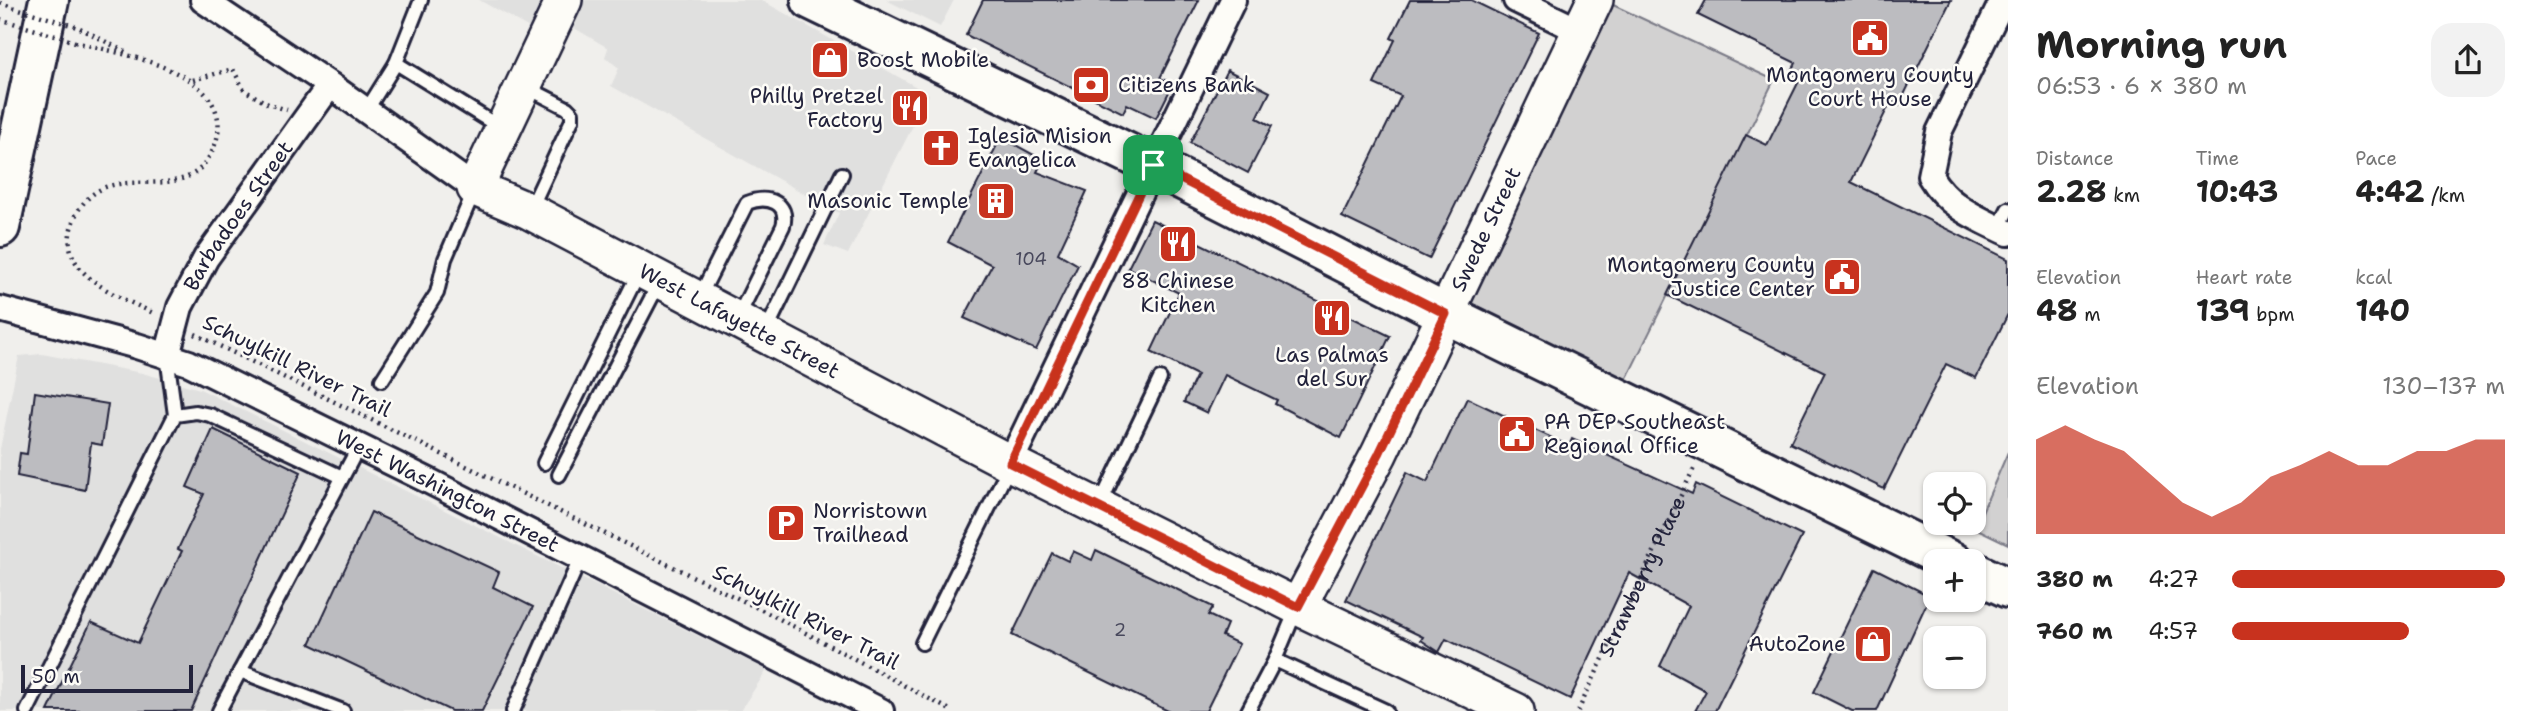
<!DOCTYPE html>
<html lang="en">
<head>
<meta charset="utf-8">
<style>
  :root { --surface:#fff; --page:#f2f2f2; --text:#222; --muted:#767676; --accent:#c8321e }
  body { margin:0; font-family:"Shantell Sans",sans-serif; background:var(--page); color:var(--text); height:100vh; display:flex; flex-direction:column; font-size:26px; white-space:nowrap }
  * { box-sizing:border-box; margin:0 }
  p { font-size:23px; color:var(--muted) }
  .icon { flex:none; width:38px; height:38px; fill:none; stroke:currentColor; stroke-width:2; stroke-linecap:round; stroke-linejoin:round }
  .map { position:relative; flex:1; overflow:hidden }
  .side { display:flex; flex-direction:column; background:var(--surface); width:525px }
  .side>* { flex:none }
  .tools { position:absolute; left:1923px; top:472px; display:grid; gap:14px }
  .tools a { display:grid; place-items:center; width:63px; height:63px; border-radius:14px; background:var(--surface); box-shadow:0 2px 5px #0004; font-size:35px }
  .scale { position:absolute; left:21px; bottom:18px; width:172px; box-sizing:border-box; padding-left:7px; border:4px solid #22223b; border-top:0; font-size:19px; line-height:24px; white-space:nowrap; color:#22223b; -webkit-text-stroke:5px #fdfcf7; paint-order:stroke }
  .pin { position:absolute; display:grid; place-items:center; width:60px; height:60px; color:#fff; margin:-30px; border-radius:14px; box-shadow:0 4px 10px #0006 }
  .round { display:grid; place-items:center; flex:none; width:74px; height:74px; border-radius:21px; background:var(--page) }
  .summary { display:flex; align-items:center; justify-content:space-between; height:119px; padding:0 28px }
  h1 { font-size:38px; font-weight:700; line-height:52px }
  .metrics { display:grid; grid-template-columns:repeat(3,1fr); gap:10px; height:119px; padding:7px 28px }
  .metrics div { display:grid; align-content:center }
  .metrics b { font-size:30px; font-weight:700 }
  .metrics small { font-size:19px; font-weight:400 }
  .metrics p { font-size:19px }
  .chart { height:196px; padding:14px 28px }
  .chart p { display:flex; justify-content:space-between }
  .chart svg { width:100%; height:126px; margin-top:7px; fill:var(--accent); opacity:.7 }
  ul { padding:0 28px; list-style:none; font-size:23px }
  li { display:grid; grid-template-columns:112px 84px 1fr; align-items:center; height:52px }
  li i { height:18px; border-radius:9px; background:var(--accent) }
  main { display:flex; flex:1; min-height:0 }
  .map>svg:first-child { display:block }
  .built { fill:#e0e0df }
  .green { fill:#d2d1d1; stroke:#7a7a86; stroke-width:2 }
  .building { fill:#bcbcc0; stroke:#22223b; stroke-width:2 }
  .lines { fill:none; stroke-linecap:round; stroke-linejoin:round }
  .lane-casing { stroke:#22223b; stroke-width:18 }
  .street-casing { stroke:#22223b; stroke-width:30 }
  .secondary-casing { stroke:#22223b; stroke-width:40 }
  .primary-casing { stroke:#22223b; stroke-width:44 }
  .highway-casing { stroke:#22223b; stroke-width:44 }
  .path { stroke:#22223b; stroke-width:4.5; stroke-dasharray:2 5; stroke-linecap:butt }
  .lane { stroke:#fdfcf7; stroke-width:12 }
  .street { stroke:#fdfcf7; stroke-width:24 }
  .secondary { stroke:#fdfcf7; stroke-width:35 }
  .primary { stroke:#fdfcf7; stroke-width:38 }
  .highway { stroke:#fdfcf7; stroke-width:38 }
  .path-bridge { stroke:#22223b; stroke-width:4.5; stroke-dasharray:2 5; stroke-linecap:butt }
  .route-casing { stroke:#fff; stroke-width:14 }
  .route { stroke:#c8321e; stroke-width:9 }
  .labels { text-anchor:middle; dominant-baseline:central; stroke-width:5; stroke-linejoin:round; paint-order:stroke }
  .number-label { font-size:18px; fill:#48485c }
  .poi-label { font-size:21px; fill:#22223b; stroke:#fdfcf7; text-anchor:start }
  .street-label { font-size:21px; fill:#22223b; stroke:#fdfcf7 }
</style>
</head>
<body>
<main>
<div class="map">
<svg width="2008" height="711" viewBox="0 0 2008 711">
  <rect width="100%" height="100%" fill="#f0efec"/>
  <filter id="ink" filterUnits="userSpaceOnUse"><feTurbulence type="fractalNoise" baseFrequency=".0143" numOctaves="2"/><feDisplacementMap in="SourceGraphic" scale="14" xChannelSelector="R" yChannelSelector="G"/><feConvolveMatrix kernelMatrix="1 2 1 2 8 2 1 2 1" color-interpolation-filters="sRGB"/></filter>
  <g filter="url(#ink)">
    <g class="built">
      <path d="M479,0H761L929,94L848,254L824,245L839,213L611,86L619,68L605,57L608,48L544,10L533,30Z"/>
      <path d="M886,0H954L940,27Z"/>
      <path d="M42,354L142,373L200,389L767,670L740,711H0V449L19,356Z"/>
    </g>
    <g class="green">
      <path d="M1611,4L1774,80L1626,380L1471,307L1470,284Z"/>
      <path d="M2008,452V544L1975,528Z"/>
    </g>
    <g class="building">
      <path d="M983,0H1199L1160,78L1173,84L1156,118L1127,104L1123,113L966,35Z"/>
      <path d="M1410,0H1471L1539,33L1429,259L1342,217L1401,96L1374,84L1395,40L1391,38Z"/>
      <path d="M1706,0H1951L1899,105L1891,101L1851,182L2008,259V314L1976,378L1946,364L1884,489L1790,443L1825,372L1667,295L1746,135L1767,145L1801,77L1791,73L1796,63L1698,15Z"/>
      <path d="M1227,70L1270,92L1257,118L1272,126L1248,173L1190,143Z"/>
      <path d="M1001,137L1043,160L1037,172L1087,191L1058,253L1078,265L1036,350L964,318L992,265L948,242Z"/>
      <path d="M1152,220L1390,336L1341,438L1275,404L1277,400L1225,375L1207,413L1184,402L1197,375L1151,352L1179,293L1128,268Z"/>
      <path d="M35,392L108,404L102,445L91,443L85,490L17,476L20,453L27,454Z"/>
      <path d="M1467,398L1569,446L1572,439L1692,494L1696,484L1802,536L1715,711H1695L1706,691L1660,666L1689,606L1629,573L1570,699L1446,639L1439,652L1421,640L1423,637L1346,600L1407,472L1427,482Z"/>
      <path d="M213,429L301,472L191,711H48L91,622L138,643L182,551L178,549L204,494L187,487Z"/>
      <path d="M371,512L499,572L493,587L533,607L482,711H451L310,644Z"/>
      <path d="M1096,550L1213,607L1208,615L1227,624L1222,636L1239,644L1206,711H1168L1012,635L1052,553L1068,561L1073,551L1092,560Z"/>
      <path d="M1874,568L1930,596L1877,711H1852L1814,692Z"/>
    </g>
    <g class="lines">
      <defs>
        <g id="lane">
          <path d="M421,0L396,63L501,128"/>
          <path d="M526,87L567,108L572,113V120L531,208"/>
          <path d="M366,111L396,63"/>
          <path d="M1998,229L2008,209"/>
          <path d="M699,298L747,203C767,195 790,202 783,226L737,319"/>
          <path d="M766,331L842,174"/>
          <path d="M167,356L175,415"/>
          <path d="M382,380L437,293L445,259L474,191"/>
          <path d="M544,463L640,270"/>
          <path d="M559,475L659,283"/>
          <path d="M1100,504L1160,379"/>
          <path d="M922,643L1010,465"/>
          <path d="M1275,660L1386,711"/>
          <path d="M240,671L343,711"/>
          <path d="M27,711L175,415L196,412L210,415L342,477"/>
          <path d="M219,711L359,446"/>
          <path d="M513,711L580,559"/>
          <path d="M1248,711L1275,660L1296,610"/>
        </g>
        <g id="street">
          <path d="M203,0L330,85L475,188"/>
          <path d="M1516,0L1580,31"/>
          <path d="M2003,0L1939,132L1930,176C1948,207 1977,218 2008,233"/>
          <path id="s2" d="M0,309L137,346L189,363L427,480L881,711"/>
          <path id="s3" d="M167,356L180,307L206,258L330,85"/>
          <path d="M1010,463L1233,0"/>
        </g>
        <g id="secondary">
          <path id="s4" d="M564,0L475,188L529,211L1010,463L1298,607L1516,711"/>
          <path id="s5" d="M1298,607L1379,454L1595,0"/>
        </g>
        <g id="primary">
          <path d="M811,0L1153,165L1446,314L1953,562"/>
          <path d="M1974,572L2008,588"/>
        </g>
        <path id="highway" d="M0,227L49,0"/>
      </defs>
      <use href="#lane" class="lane-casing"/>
      <use href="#street" class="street-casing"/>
      <use href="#secondary" class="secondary-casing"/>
      <use href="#primary" class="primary-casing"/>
      <use href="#highway" class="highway-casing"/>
      <g class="path">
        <path d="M80,28L129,54"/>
        <path d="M75,42C120,54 227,70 218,134C215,149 206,166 193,174C167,189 136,178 109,186C94,190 81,203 75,217C50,273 117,295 155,314"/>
        <path d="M193,80L233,69L244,90L268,104L287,110"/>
        <path d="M195,334L774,616L952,711"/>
        <path id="s1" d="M1578,711L1694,468"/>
      </g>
      <use href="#lane" class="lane"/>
      <use href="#street" class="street"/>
      <use href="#secondary" class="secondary"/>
      <use href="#primary" class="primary"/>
      <use href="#highway" class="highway"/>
      <g class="path-bridge">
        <path d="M0,3L80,28"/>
        <path d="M0,19L75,42"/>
      </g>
    </g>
  </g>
  <g class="lines" filter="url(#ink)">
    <defs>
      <path id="route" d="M1153,165L1446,314L1379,454L1298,607L1010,463Z"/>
    </defs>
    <use href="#route" class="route-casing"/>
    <use href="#route" class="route"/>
  </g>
  <defs>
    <symbol id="civic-square" viewBox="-11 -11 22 22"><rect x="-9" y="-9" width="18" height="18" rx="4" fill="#c8321e" stroke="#fdfcf7"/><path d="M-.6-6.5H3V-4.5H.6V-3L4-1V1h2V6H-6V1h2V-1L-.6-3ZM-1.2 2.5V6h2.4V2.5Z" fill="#fff"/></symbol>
    <symbol id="shop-square" viewBox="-11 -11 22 22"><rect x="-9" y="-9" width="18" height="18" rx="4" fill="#c8321e" stroke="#fdfcf7"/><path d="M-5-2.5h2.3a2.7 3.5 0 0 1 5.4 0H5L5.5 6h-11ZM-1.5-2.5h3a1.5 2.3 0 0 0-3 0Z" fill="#fff"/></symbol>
    <symbol id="bank-square" viewBox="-11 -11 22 22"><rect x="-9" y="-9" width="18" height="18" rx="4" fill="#c8321e" stroke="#fdfcf7"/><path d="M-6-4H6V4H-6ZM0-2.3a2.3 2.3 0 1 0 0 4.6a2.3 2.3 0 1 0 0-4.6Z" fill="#fff"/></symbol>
    <symbol id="restaurant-square" viewBox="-11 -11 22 22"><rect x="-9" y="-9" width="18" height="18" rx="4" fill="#c8321e" stroke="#fdfcf7"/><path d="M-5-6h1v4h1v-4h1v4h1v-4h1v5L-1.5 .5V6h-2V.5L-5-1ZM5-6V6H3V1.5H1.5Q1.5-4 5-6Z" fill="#fff"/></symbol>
    <symbol id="church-square" viewBox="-11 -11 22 22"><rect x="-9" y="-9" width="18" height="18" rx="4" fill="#c8321e" stroke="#fdfcf7"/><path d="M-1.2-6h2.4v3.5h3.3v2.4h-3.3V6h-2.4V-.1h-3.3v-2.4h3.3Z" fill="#fff"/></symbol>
    <symbol id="building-square" viewBox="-11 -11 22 22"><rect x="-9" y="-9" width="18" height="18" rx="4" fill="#c8321e" stroke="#fdfcf7"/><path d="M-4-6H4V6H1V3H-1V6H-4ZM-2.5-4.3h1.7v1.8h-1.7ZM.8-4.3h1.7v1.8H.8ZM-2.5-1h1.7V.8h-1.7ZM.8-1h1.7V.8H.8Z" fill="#fff"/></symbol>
    <symbol id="parking-square" viewBox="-11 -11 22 22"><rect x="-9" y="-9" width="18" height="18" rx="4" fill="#c8321e" stroke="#fdfcf7"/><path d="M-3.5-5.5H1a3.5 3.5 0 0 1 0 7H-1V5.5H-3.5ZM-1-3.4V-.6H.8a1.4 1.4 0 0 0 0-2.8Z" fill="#fff"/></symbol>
  </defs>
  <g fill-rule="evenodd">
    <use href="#civic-square" x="1848" y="16" width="44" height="44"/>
    <use href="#shop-square" x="808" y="38" width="44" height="44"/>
    <use href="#bank-square" x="1069" y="63" width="44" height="44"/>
    <use href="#restaurant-square" x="888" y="86" width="44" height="44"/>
    <use href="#church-square" x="919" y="126" width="44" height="44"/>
    <use href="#building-square" x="974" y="179" width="44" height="44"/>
    <use href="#restaurant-square" x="1156" y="222" width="44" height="44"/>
    <use href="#civic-square" x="1820" y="255" width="44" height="44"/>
    <use href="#restaurant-square" x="1310" y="296" width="44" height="44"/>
    <use href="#civic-square" x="1495" y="412" width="44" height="44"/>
    <use href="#parking-square" x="764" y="501" width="44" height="44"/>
    <use href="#shop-square" x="1851" y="622" width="44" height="44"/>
  </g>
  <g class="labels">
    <g class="number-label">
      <text x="1031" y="259">104</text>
      <text x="1120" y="630">2</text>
    </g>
    <g class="poi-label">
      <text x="857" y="60">Boost Mobile</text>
      <text x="1870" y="75" text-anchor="middle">Montgomery County<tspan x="1870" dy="24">Court House</tspan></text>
      <text x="1118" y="85">Citizens Bank</text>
      <text x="883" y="96" text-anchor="end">Philly Pretzel<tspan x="883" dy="24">Factory</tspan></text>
      <text x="968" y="136">Iglesia Mision<tspan x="968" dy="24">Evangelica</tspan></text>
      <text x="969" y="201" text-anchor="end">Masonic Temple</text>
      <text x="1815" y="265" text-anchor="end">Montgomery County<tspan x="1815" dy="24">Justice Center</tspan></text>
      <text x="1178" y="281" text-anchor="middle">88 Chinese<tspan x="1178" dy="24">Kitchen</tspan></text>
      <text x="1332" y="355" text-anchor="middle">Las Palmas<tspan x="1332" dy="24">del Sur</tspan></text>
      <text x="1544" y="422">PA DEP Southeast<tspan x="1544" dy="24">Regional Office</tspan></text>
      <text x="813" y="511">Norristown<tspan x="813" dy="24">Trailhead</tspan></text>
      <text x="1846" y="644" text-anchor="end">AutoZone</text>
    </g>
    <g class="street-label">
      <text stroke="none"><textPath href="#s3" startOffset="159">Barbadoes Street</textPath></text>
      <text stroke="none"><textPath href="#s5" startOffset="422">Swede Street</textPath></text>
      <text stroke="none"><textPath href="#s4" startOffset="504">West Lafayette Street</textPath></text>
      <text transform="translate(297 366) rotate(26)">Schuylkill River Trail</text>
      <text stroke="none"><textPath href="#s2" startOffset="485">West Washington Street</textPath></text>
      <text stroke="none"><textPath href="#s1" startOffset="149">Strawberry Place</textPath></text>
      <text transform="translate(806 617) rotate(27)">Schuylkill River Trail</text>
    </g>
  </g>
</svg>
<div class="tools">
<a><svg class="icon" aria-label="locate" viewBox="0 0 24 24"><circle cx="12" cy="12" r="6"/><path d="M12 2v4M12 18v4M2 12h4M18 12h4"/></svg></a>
<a>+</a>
<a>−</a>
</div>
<div class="scale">50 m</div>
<div class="pin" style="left:1153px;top:165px;background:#1e9e55"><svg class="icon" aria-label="arrive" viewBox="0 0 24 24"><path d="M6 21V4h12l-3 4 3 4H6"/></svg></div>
</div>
<section class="side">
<div class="summary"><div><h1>Morning run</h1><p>06:53 · 6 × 380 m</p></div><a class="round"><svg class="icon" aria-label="share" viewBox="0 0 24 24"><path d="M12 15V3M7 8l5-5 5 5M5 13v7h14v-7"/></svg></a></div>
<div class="metrics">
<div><p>Distance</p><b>2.28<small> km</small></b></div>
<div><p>Time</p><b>10:43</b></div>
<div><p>Pace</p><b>4:42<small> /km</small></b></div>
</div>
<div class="metrics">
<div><p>Elevation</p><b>48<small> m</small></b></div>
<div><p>Heart rate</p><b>139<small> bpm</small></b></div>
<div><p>kcal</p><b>140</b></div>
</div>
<div class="chart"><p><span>Elevation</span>130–137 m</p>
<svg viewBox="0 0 160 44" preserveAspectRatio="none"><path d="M0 44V11L10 6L20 11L30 15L40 24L50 33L60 38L70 33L80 24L90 20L100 15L110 20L120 20L130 15L140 15L150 11L160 11V44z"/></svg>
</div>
<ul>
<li><b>380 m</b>4:27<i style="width:100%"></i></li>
<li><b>760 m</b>4:57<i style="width:65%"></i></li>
</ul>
</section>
</main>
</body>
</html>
